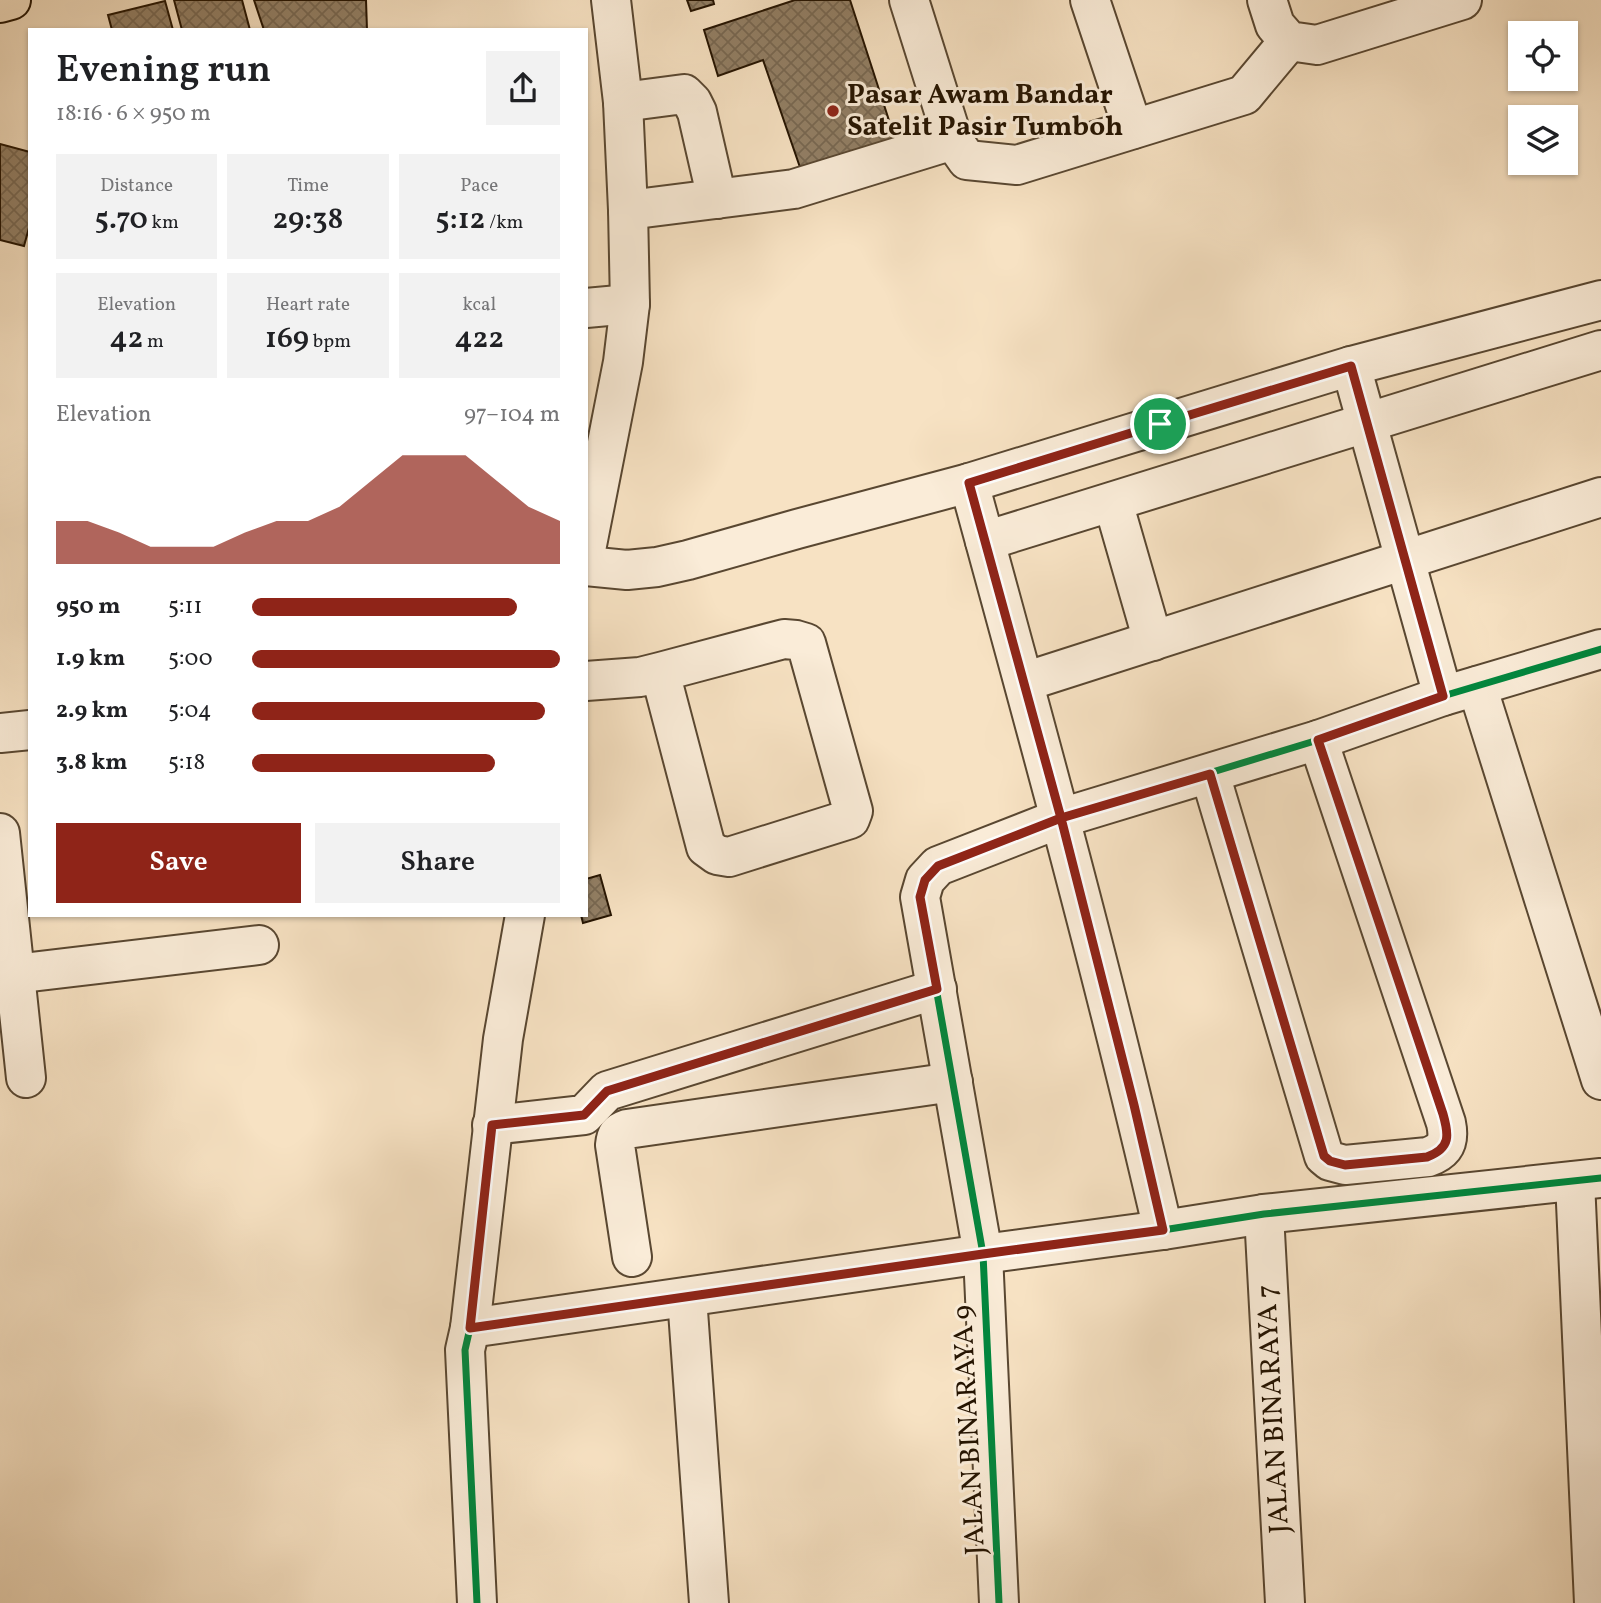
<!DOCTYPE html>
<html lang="en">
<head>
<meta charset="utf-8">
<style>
  :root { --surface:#fff; --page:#f2f2f2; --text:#202124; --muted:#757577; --accent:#8f2418 }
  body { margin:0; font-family:Vollkorn,serif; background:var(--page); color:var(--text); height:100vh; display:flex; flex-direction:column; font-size:26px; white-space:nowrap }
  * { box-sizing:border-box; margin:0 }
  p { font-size:23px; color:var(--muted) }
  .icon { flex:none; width:38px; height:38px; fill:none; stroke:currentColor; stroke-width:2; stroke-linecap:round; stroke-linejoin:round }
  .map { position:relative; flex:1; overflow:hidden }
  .details { position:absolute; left:28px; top:28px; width:560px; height:889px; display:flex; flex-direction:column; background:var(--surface); border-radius:0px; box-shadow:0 2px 5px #0004 }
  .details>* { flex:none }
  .controls { position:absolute; left:1508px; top:21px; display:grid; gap:14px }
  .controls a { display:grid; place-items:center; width:70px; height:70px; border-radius:0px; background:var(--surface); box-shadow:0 2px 5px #0004; font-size:35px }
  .pin { position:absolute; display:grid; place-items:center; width:60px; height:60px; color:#fff; margin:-30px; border:4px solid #fff; border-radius:50%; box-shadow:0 2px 7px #0007 }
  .round { display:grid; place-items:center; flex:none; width:74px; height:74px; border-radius:0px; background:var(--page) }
  .overview { display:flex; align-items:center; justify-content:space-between; height:119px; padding:0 28px }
  h1 { font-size:38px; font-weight:600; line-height:52px }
  .metrics { display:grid; grid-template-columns:repeat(3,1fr); gap:10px; height:119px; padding:7px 28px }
  .metrics div { display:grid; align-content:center; border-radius:0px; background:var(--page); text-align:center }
  .metrics b { font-size:30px; font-weight:600 }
  .metrics small { font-size:19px; font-weight:400 }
  .metrics p { font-size:19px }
  .chart { height:196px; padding:14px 28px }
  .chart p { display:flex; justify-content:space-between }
  .chart svg { width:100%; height:126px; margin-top:7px; fill:var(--accent); opacity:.7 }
  .button { display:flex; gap:14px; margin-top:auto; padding:14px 28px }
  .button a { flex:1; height:80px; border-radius:0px; background:var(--accent); color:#fff; font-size:28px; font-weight:600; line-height:80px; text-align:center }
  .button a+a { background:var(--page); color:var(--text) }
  ul { padding:0 28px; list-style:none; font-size:23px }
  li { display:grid; grid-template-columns:112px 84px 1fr; align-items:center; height:52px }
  li i { height:18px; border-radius:9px; background:var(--accent) }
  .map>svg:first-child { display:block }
  .building { fill:url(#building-cross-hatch); stroke:#241300; stroke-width:2 }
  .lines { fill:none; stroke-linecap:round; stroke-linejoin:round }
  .minor-casing { stroke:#594731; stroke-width:42 }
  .highway-casing { stroke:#241300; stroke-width:42 }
  .minor { stroke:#faecd8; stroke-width:38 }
  .highway { stroke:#f7e2c3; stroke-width:38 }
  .cycleway-casing { stroke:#faecd8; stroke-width:11 }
  .cycleway { stroke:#00873e; stroke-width:7 }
  .route-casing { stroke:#fff; stroke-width:14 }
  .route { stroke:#8f2418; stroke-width:9 }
  .poi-dot { fill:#8f2418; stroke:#faecd8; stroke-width:2.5 }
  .labels { text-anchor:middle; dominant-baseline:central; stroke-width:6; stroke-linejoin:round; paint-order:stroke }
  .poi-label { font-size:28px; font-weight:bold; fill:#241300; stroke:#faecd8; text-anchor:start }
  .street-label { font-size:28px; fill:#241300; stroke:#faecd8 }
</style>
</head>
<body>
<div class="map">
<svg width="1601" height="1603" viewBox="0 0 1601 1603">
  <defs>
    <pattern id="building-cross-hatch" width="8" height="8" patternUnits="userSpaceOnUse" patternTransform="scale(1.75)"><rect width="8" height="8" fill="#927f65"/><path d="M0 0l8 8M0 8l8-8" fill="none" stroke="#776751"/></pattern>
  </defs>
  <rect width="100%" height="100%" fill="#f7e2c3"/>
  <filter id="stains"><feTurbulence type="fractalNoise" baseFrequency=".00286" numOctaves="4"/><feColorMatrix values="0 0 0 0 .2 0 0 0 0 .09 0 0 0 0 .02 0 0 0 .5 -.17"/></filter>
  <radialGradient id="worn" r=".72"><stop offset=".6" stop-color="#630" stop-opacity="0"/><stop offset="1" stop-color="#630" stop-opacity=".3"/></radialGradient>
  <g class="building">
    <path d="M174,0H242L250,30H182Z"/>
    <path d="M254,0H366L367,30H264Z"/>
    <path d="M687,0H713L714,4L691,11Z"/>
    <path d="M795,0H850L897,145L803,176L763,60L718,76L704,30Z"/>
    <path d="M165,1L173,30H112L108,15Z"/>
    <path d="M0,144L30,152V224L24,246L0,240Z"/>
    <path d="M600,875L611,915L583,923L581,915H586V879Z"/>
  </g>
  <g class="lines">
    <defs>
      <g id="minor">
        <path d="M909,0L953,140L967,160L1017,165L1244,95L1289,41"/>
        <path d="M1090,0L1133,129"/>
        <path d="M1267,0L1275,25L1289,41L1317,45L1462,0"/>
        <path d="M623,102L684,94L692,102L697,112L717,199"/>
        <path d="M628,210L794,189L953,140"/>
        <path d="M586,308L630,304"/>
        <path d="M1351,366L1443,696"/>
        <path d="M969,483C1037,731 1105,979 1163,1230"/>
        <path d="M1113,502L1153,641"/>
        <path d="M985,541L1601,350"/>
        <path d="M586,550L623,362L630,304L628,210L623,102L611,0"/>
        <path d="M586,566L627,570L657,567L688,560L797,529L969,483L1351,366L1601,300"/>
        <path d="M586,681L640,677L660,672L784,639L796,640L806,643L853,811L850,819L729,857L717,855L706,847L660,672"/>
        <path d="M1024,682L1601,497"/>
        <path d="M1477,686L1601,1080"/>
        <path d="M0,733L30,730"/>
        <path d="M1210,774L1324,1156L1330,1161L1345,1165L1428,1157C1445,1151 1450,1142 1446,1123L1318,740"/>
        <path d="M0,833L26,1078"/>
        <path d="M14,974L259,945"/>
        <path d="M492,1125L584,1115L607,1091L937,989"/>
        <path d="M1575,1181L1594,1603"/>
        <path d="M1264,1214L1285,1603"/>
        <path d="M632,1257L615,1145C616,1135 618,1132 627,1129L953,1082"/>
        <path d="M687,1297L709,1603"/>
        <path d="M470,1328L503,1039L525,915"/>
        <path d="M477,1603L465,1350L470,1328L983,1254L1163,1230L1264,1214L1601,1178"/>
        <path d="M999,1603L983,1254L920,897L925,880L938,866L1061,818L1318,740L1443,696L1601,649"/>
      </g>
      <path id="highway" d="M0,3L11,0"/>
    </defs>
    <use href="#minor" class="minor-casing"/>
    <use href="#highway" class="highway-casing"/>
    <use href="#minor" class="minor"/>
    <use href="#highway" class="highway"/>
    <defs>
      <g id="cycleway">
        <path d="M477,1603L465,1350L470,1328L983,1254L1163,1230L1264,1214L1601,1178"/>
        <path d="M999,1603L983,1254L920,897L925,880L938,866L1061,818L1318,740L1443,696L1601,649"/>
      </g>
    </defs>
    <use href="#cycleway" class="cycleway-casing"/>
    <use href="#cycleway" class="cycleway"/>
  </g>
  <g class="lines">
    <defs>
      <path id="route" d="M1160,424L969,483L1061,818L938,866L925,880L920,897L937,989L607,1091L584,1115L492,1125L470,1328L983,1254L1163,1230L1134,1105L1061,818L1210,774L1324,1156L1330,1161L1345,1165L1427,1157C1451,1148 1449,1135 1443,1114L1318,740L1443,696L1351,366L1160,424"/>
    </defs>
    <use href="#route" class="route-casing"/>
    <use href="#route" class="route"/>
  </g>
  <circle class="poi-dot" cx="833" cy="111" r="7"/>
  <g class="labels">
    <g class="poi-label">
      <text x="847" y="95">Pasar Awam Bandar<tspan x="847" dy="32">Satelit Pasir Tumboh</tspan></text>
    </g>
    <g class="street-label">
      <text transform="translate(1274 1409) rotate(-93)">JALAN BINARAYA 7</text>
      <text transform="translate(970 1430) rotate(-93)">JALAN BINARAYA 9</text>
    </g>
  </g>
  <rect width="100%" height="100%" filter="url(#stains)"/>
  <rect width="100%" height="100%" fill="url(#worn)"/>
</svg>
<div class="controls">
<a><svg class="icon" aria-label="locate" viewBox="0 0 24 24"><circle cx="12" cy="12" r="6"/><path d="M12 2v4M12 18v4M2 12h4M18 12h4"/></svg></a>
<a><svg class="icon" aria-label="layers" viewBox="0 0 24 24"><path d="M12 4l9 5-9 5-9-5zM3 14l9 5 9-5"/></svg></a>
</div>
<div class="pin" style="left:1160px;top:424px;background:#1e9e55"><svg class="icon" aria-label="arrive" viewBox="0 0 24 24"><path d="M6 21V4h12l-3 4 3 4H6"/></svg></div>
<section class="details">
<div class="overview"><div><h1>Evening run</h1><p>18:16 · 6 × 950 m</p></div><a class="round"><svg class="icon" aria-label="share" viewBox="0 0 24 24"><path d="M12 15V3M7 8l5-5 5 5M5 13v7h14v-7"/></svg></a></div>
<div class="metrics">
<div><p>Distance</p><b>5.70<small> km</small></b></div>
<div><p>Time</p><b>29:38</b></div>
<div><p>Pace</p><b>5:12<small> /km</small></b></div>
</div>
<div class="metrics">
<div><p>Elevation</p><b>42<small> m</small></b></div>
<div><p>Heart rate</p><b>169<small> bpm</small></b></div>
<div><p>kcal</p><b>422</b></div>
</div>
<div class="chart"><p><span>Elevation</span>97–104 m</p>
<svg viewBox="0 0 160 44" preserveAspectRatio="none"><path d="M0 44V29L10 29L20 33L30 38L40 38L50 38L60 33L70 29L80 29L90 24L100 15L110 6L120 6L130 6L140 15L150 24L160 29V44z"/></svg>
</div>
<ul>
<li><b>950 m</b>5:11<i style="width:86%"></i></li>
<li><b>1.9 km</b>5:00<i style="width:100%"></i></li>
<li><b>2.9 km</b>5:04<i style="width:95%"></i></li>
<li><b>3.8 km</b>5:18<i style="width:79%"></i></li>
</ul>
<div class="button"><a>Save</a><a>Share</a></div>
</section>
</div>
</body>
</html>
